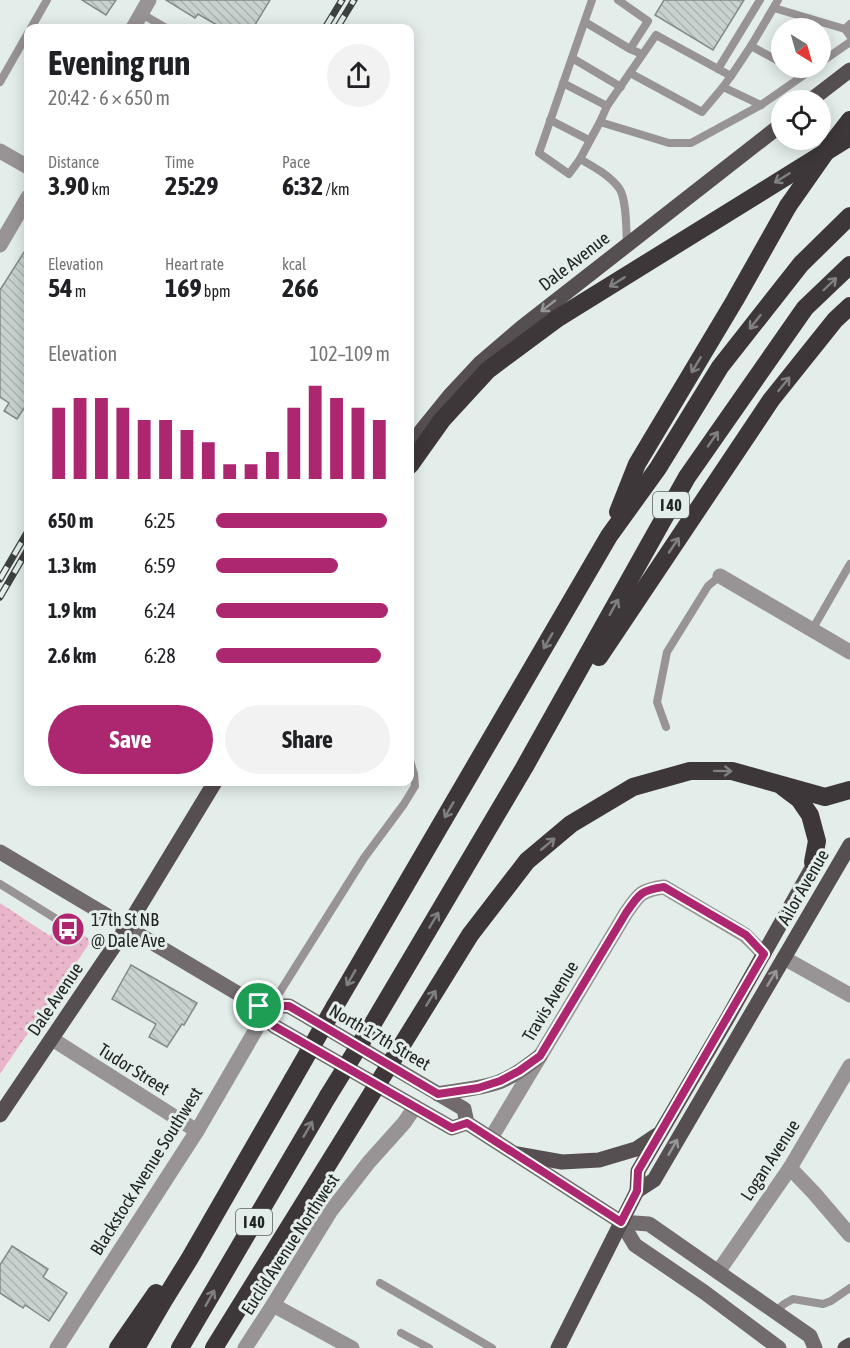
<!DOCTYPE html>
<html lang="en">
<head>
<meta charset="utf-8">
<style>
  :root { --surface:#fff; --page:#f2f2f2; --text:#202124; --muted:#757577; --accent:#ac276f }
  body { margin:0; font-family:"Asap Condensed",sans-serif; background:var(--page); color:var(--text); height:100vh; display:flex; flex-direction:column; font-size:22px; white-space:nowrap }
  * { box-sizing:border-box; margin:0 }
  p { font-size:20px; color:var(--muted) }
  .icon { flex:none; width:33px; height:33px; fill:none; stroke:currentColor; stroke-width:2; stroke-linecap:round; stroke-linejoin:round }
  .map { position:relative; flex:1; overflow:hidden }
  .details { position:absolute; left:24px; top:24px; width:390px; height:762px; display:flex; flex-direction:column; background:var(--surface); border-radius:12px; box-shadow:0 3px 15px #0003 }
  .details>* { flex:none }
  .needle { width:39px; rotate:143deg }
  .buttons { position:absolute; left:771px; top:18px; display:grid; gap:12px }
  .buttons a { display:grid; place-items:center; width:60px; height:60px; border-radius:50%; background:var(--surface); box-shadow:0 3px 15px #0003; font-size:30px }
  .pin { position:absolute; display:grid; place-items:center; width:51px; height:51px; color:#fff; margin:-26px; border:3px solid #fff; border-radius:50%; box-shadow:0 2px 6px #0007 }
  .round { display:grid; place-items:center; flex:none; width:63px; height:63px; border-radius:32px; background:var(--page) }
  .summary { display:flex; align-items:center; justify-content:space-between; height:102px; padding:0 24px }
  h1 { font-size:33px; font-weight:700; line-height:45px }
  .stats { display:grid; grid-template-columns:repeat(3,1fr); gap:9px; height:102px; padding:6px 24px }
  .stats div { display:grid; align-content:center }
  .stats b { font-size:26px; font-weight:700 }
  .stats small { font-size:16px; font-weight:400 }
  .stats p { font-size:16px }
  .chart { height:168px; padding:12px 24px }
  .chart p { display:flex; justify-content:space-between }
  .chart svg { width:100%; height:108px; margin-top:6px; stroke:var(--accent); stroke-width:6 }
  .cta { display:flex; gap:12px; margin-top:auto; padding:12px 24px }
  .cta a { flex:1; height:69px; border-radius:36px; background:var(--accent); color:#fff; font-size:24px; font-weight:700; line-height:69px; text-align:center }
  .cta a+a { background:var(--page); color:var(--text) }
  ul { padding:0 24px; list-style:none; font-size:20px }
  li { display:grid; grid-template-columns:96px 72px 1fr; align-items:center; height:45px }
  li i { height:15px; border-radius:8px; background:var(--accent) }
  .map>svg:first-child { display:block }
  .park { fill:url(#park-dots) }
  .building { fill:url(#building-back-hatch); stroke:#828b87; stroke-width:1.5 }
  .lines { fill:none; stroke-linecap:round; stroke-linejoin:round }
  .service { stroke:#989495; stroke-width:8 }
  .minor { stroke:#989495; stroke-width:15 }
  .tertiary { stroke:#989495; stroke-width:15 }
  .secondary { stroke:#716b6d; stroke-width:15 }
  .primary { stroke:#564f51; stroke-width:15 }
  .motorway { stroke:#3e373a; stroke-width:18 }
  .rail-casing { stroke:#3d413f; stroke-width:7 }
  .rail { stroke:#e3ede9; stroke-width:4.5; stroke-dasharray:14; stroke-linecap:butt }
  .motorway-bridge { stroke:#3e373a; stroke-width:18 }
  .oneway { stroke:#808080 }
  .oneway2 { stroke:#959695 }
  .route-casing { stroke:#fff; stroke-width:12 }
  .route { stroke:#ac276f; stroke-width:8 }
  .labels { text-anchor:middle; dominant-baseline:central; stroke-width:6; stroke-linejoin:round; paint-order:stroke }
  .shield { fill:#e3ede9; stroke:#5a605e; stroke-width:1.5 }
  .shield-label { font-size:16px; font-weight:bold; fill:#202422 }
  .street-label { font-size:18px; fill:#202422; stroke:#e3ede9 }
  .poi-label { font-size:18px; fill:#202422; stroke:#e3ede9; text-anchor:start }
</style>
</head>
<body>
<div class="map">
<svg width="850" height="1348" viewBox="0 0 850 1348">
  <defs>
    <pattern id="park-dots" width="8" height="8" patternUnits="userSpaceOnUse" patternTransform="scale(1.5)"><rect width="8" height="8" fill="#e9b5ca"/><path d="M2 2h.1M6 6h.1" fill="none" stroke="#c89cad" stroke-width="1.8" stroke-linecap="round"/></pattern>
    <pattern id="building-back-hatch" width="6" height="6" patternUnits="userSpaceOnUse" patternTransform="scale(1.5)"><rect width="6" height="6" fill="#c9d2cf"/><path d="M-1 5l2 2M0 0l6 6M5-1l2 2" fill="none" stroke="#acb4b1"/></pattern>
  </defs>
  <rect width="100%" height="100%" fill="#e3ede9"/>
  <path class="park" d="M0,903L50,936L59,921L88,938L89,944L0,1074Z"/>
  <g class="building">
    <path d="M82,0H116L106,15Z"/>
    <path d="M166,0H270L253,28H222L198,14L195,18Z"/>
    <path d="M664,0H744L713,50L655,15Z"/>
    <path d="M28,246V402L17,419L4,411L9,403L0,397V290Z"/>
    <path d="M131,965L197,1003L184,1025L182,1024L167,1047L149,1037L156,1024L112,999Z"/>
    <path d="M12,1246L48,1269L43,1277L67,1293L49,1321L25,1305L23,1308L0,1293V1265Z"/>
  </g>
  <g class="lines">
    <g class="service">
      <path d="M618,0L648,21L630,49L642,54"/>
      <path d="M774,8L845,29"/>
      <path d="M142,14L166,28"/>
      <path d="M585,22L630,49"/>
      <path d="M850,24L845,29L850,36"/>
      <path d="M31,28L47,0"/>
      <path d="M751,46L782,63"/>
      <path d="M572,58L621,87"/>
      <path d="M820,63L850,42"/>
      <path d="M718,69L760,0"/>
      <path d="M630,73L702,112L723,87"/>
      <path d="M731,76L751,46L778,0"/>
      <path d="M0,82L28,33"/>
      <path d="M563,83L607,106"/>
      <path d="M550,120L589,140"/>
      <path d="M600,122L607,106L656,35L731,76L723,87L761,105"/>
      <path d="M580,159L569,174L539,153L592,0"/>
      <path d="M627,244C626,230 627,199 619,188C609,175 594,167 580,159L600,122L669,143H691L761,105L814,68"/>
      <path d="M812,630L850,564"/>
      <path d="M666,727L657,702L667,652L708,586L720,576"/>
      <path d="M0,884L66,925"/>
      <path d="M271,1006L364,858L404,804L415,786L414,774L410,761"/>
      <path d="M380,1283L492,1348"/>
      <path d="M775,1312L784,1304L793,1299L823,1304L831,1301L850,1288"/>
      <path d="M401,1333L429,1348"/>
    </g>
    <g class="minor">
      <path d="M720,576L850,652"/>
      <path d="M784,958L850,995"/>
      <path d="M52,1039L197,1131"/>
      <path d="M491,1138L626,913C639,894 641,890 664,887L745,935L764,954"/>
      <path d="M790,1168L814,1193L850,1235"/>
      <path d="M718,1272L790,1168L850,1066"/>
      <path d="M273,1305L352,1348"/>
      <path d="M57,1348L197,1131L265,1014"/>
      <path d="M245,1348L273,1305L330,1212L369,1162L404,1123L415,1107"/>
    </g>
    <g class="tertiary">
      <path d="M133,28L149,0"/>
      <path d="M0,151L28,167"/>
      <path d="M0,245L28,197"/>
    </g>
    <g class="secondary">
      <path d="M0,852L259,1006L274,1026L452,1128L467,1123"/>
      <path d="M259,1006H289L464,1109L467,1123L621,1222L635,1245L704,1292L779,1348"/>
      <path d="M438,1094C459,1090 480,1089 499,1082C514,1076 527,1066 540,1056"/>
      <path d="M621,1222L649,1224L810,1336L815,1348"/>
    </g>
    <g class="primary">
      <path d="M811,100L850,70"/>
      <path d="M410,448L421,431L451,394L479,364L521,328L782,124"/>
      <path d="M0,1115L127,927L215,782"/>
      <path d="M517,1154L562,1162L599,1160L636,1149L657,1135"/>
      <path d="M637,1191L654,1180L850,845"/>
      <path d="M558,1348L637,1191L638,1171L727,1019L803,884L812,868L813,862"/>
      <path d="M845,1348L850,1345"/>
    </g>
    <g class="motorway">
      <path d="M410,465L442,420L488,370L558,318L850,137"/>
      <path d="M618,512L637,464L735,300L788,206"/>
      <path d="M599,657L771,400L835,320L850,306"/>
      <path d="M783,787L799,799L810,815L817,841L813,862"/>
      <path d="M335,1006L609,536L658,468L720,367L801,264L850,216"/>
      <path d="M372,1025L524,768L687,477L805,308L850,265"/>
      <path d="M400,1048L470,935L527,861L571,824L633,787L690,771H732L825,797L850,790"/>
      <path d="M118,1348L156,1293"/>
      <path d="M136,1348L164,1300L190,1258L293,1079"/>
      <path d="M180,1348L328,1096"/>
      <path d="M214,1348L356,1119"/>
    </g>
    <defs>
      <g id="rail">
        <path d="M325,28L342,0"/>
        <path d="M337,28L354,0"/>
        <path d="M0,579L28,531"/>
        <path d="M0,597L28,549"/>
      </g>
    </defs>
    <use href="#rail" class="rail-casing"/>
    <use href="#rail" class="rail"/>
    <g class="motorway-bridge">
      <path d="M788,206L830,146L850,120"/>
      <path d="M293,1079L335,1006"/>
      <path d="M328,1096L372,1025"/>
      <path d="M356,1119L400,1048"/>
    </g>
  </g>
  <defs><path id="oneway-shaft" d="M-6 0H5M1.5-3L5.5 0L1.5 3" fill="none" stroke-width="1.6" stroke-linecap="round" stroke-linejoin="round" transform="scale(1.5)"/></defs>
  <g class="oneway">
    <use href="#oneway-shaft" transform="translate(782 178) rotate(148)"/>
    <use href="#oneway-shaft" transform="translate(617 282) rotate(148)"/>
    <use href="#oneway-shaft" transform="translate(830 284) rotate(-44)"/>
    <use href="#oneway-shaft" transform="translate(755 322) rotate(128)"/>
    <use href="#oneway-shaft" transform="translate(696 365) rotate(121)"/>
    <use href="#oneway-shaft" transform="translate(784 384) rotate(-51)"/>
    <use href="#oneway-shaft" transform="translate(713 439) rotate(-55)"/>
    <use href="#oneway-shaft" transform="translate(674 545) rotate(-56)"/>
    <use href="#oneway-shaft" transform="translate(614 607) rotate(-61)"/>
    <use href="#oneway-shaft" transform="translate(548 641) rotate(120)"/>
    <use href="#oneway-shaft" transform="translate(723 771) rotate(1)"/>
    <use href="#oneway-shaft" transform="translate(449 810) rotate(120)"/>
    <use href="#oneway-shaft" transform="translate(548 844) rotate(-40)"/>
    <use href="#oneway-shaft" transform="translate(434 920) rotate(-59)"/>
    <use href="#oneway-shaft" transform="translate(351 978) rotate(120)"/>
    <use href="#oneway-shaft" transform="translate(431 998) rotate(-58)"/>
    <use href="#oneway-shaft" transform="translate(308 1129) rotate(-60)"/>
    <use href="#oneway-shaft" transform="translate(210 1298) rotate(-60)"/>
  </g>
  <g class="oneway2">
    <use href="#oneway-shaft" transform="translate(548 306) rotate(142)"/>
    <use href="#oneway-shaft" transform="translate(772 978) rotate(-59)"/>
    <use href="#oneway-shaft" transform="translate(673 1147) rotate(-60)"/>
  </g>
  <g class="lines">
    <defs>
      <path id="route" d="M664,887L746,935L764,954L638,1171L637,1191L621,1222L467,1123L452,1128L274,1026L259,1006H289L438,1094L478,1088L500,1081L519,1071L540,1056L626,913C639,894 641,890 664,887Z"/>
    </defs>
    <use href="#route" class="route-casing"/>
    <use href="#route" class="route"/>
  </g>
  <defs>
    <symbol id="bus-disc" viewBox="-11 -11 22 22"><circle r="9.5" fill="#ac276f" stroke="#e3ede9"/><path d="M-5-6H5V4H4V6H2V4H-2V6H-4V4H-5ZM-3.5-4V0h7V-4ZM-3.5 1.2v1.5H-2V1.2ZM2 1.2v1.5H3.5V1.2Z" fill="#fff"/></symbol>
  </defs>
  <g fill-rule="evenodd">
    <use href="#bus-disc" x="49" y="910" width="38" height="38"/>
  </g>
  <g class="labels">
    <g class="shield">
      <rect x="653" y="492" width="36" height="26" rx="4.5"/>
      <rect x="236" y="1209" width="36" height="26" rx="4.5"/>
    </g>
    <g class="shield-label">
      <text x="671" y="505">I 40</text>
      <text x="254" y="1222">I 40</text>
    </g>
    <g class="street-label">
      <text transform="translate(574 261) rotate(-38)">Dale Avenue</text>
      <text transform="translate(803 887) rotate(-60)">Ailor Avenue</text>
      <text transform="translate(55 999) rotate(-56)">Dale Avenue</text>
      <text transform="translate(550 1001) rotate(-59)">Travis Avenue</text>
      <text transform="translate(380 1037) rotate(30)">North 17th Street</text>
      <text transform="translate(134 1069) rotate(32)">Tudor Street</text>
      <text transform="translate(770 1160) rotate(-57)">Logan Avenue</text>
      <text transform="translate(146 1171) rotate(-58)">Blackstock Avenue Southwest</text>
      <text transform="translate(290 1244) rotate(-57)">Euclid Avenue Northwest</text>
    </g>
    <g class="poi-label">
      <text x="91" y="919">17th St NB<tspan x="91" dy="21">@ Dale Ave</tspan></text>
    </g>
  </g>
</svg>
<div class="buttons">
<a><svg class="needle" viewBox="-14 -14 28 28"><path d="M0-13l5 13h-10z" fill="#e53935"/><path d="M0 13l5-13h-10z" fill="#757577"/></svg></a>
<a><svg class="icon" aria-label="locate" viewBox="0 0 24 24"><circle cx="12" cy="12" r="6"/><path d="M12 2v4M12 18v4M2 12h4M18 12h4"/></svg></a>
</div>
<div class="pin" style="left:259px;top:1006px;background:#1e9e55"><svg class="icon" aria-label="arrive" viewBox="0 0 24 24"><path d="M6 21V4h12l-3 4 3 4H6"/></svg></div>
<section class="details">
<div class="summary"><div><h1>Evening run</h1><p>20:42 · 6 × 650 m</p></div><a class="round"><svg class="icon" aria-label="share" viewBox="0 0 24 24"><path d="M12 15V3M7 8l5-5 5 5M5 13v7h14v-7"/></svg></a></div>
<div class="stats">
<div><p>Distance</p><b>3.90<small> km</small></b></div>
<div><p>Time</p><b>25:29</b></div>
<div><p>Pace</p><b>6:32<small> /km</small></b></div>
</div>
<div class="stats">
<div><p>Elevation</p><b>54<small> m</small></b></div>
<div><p>Heart rate</p><b>169<small> bpm</small></b></div>
<div><p>kcal</p><b>266</b></div>
</div>
<div class="chart"><p><span>Elevation</span>102–109 m</p>
<svg viewBox="0 0 160 44" preserveAspectRatio="none"><path d="M5 44V15M15 44V11M25 44V11M35 44V15M45 44V20M55 44V20M65 44V24M75 44V29M85 44V38M95 44V38M105 44V33M115 44V15M125 44V6M135 44V11M145 44V15M155 44V20"/></svg>
</div>
<ul>
<li><b>650 m</b>6:25<i style="width:98%"></i></li>
<li><b>1.3 km</b>6:59<i style="width:70%"></i></li>
<li><b>1.9 km</b>6:24<i style="width:99%"></i></li>
<li><b>2.6 km</b>6:28<i style="width:95%"></i></li>
</ul>
<div class="cta"><a>Save</a><a>Share</a></div>
</section>
</div>
</body>
</html>
